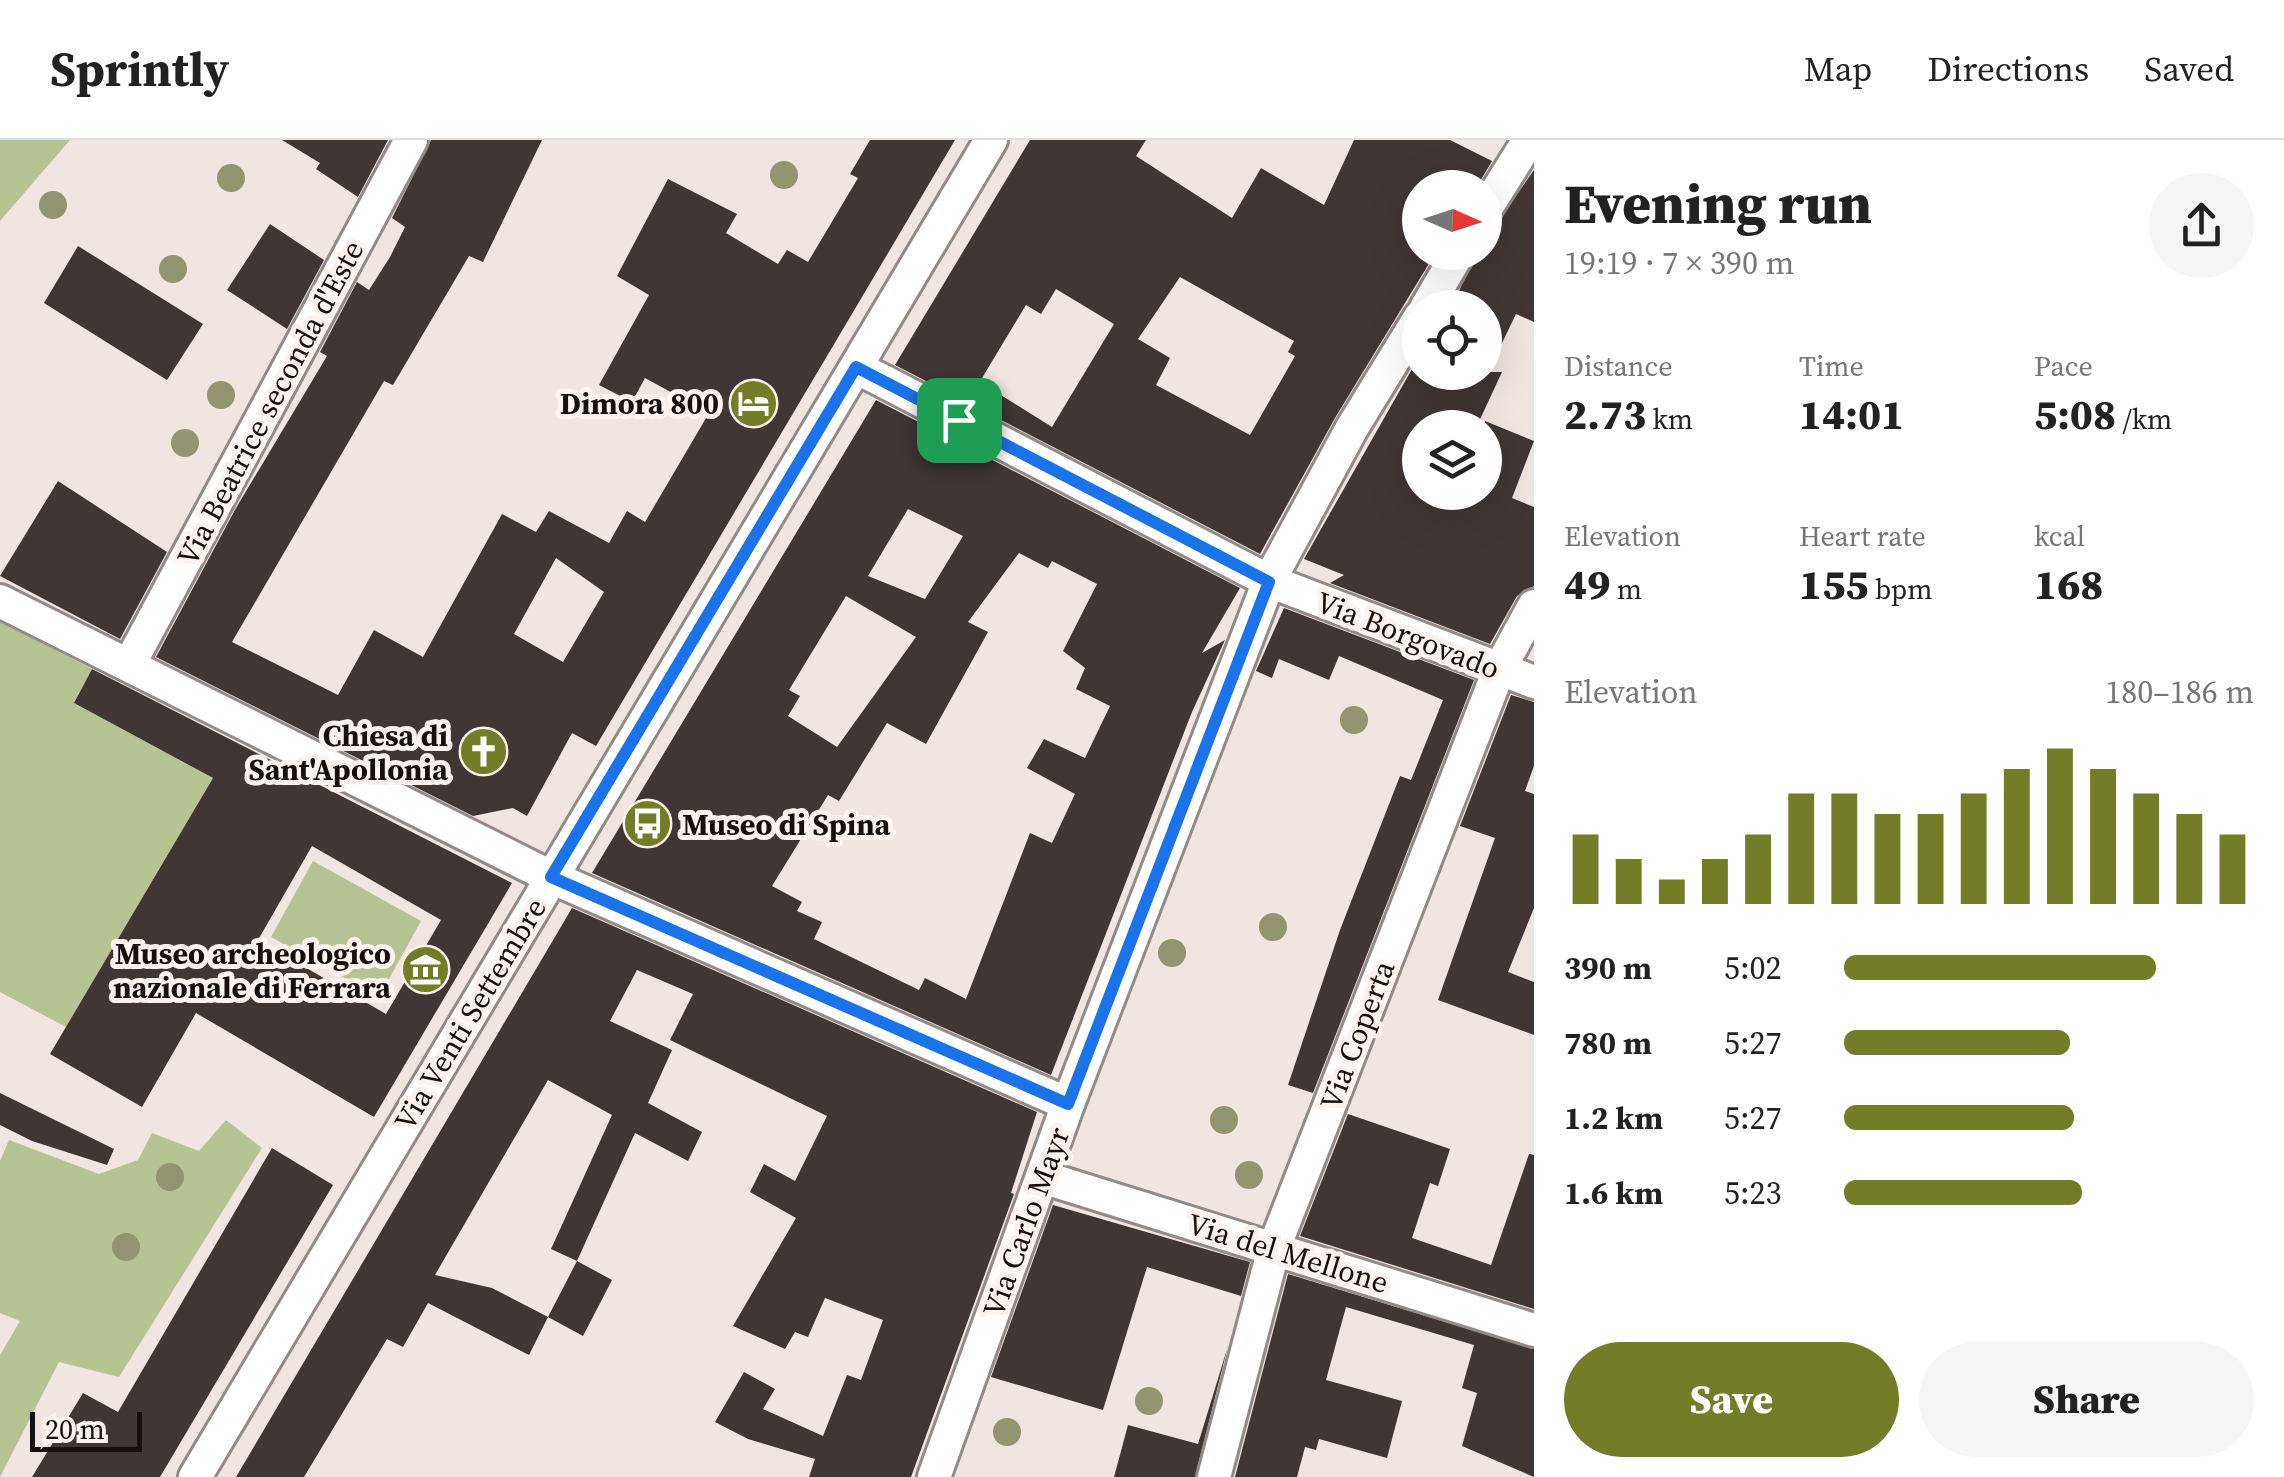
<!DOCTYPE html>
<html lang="en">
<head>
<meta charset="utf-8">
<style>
  :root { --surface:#fff; --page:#f6f6f6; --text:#222; --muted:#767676; --line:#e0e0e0; --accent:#737d28 }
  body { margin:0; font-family:"Source Serif 4",serif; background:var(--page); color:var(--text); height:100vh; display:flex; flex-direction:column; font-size:38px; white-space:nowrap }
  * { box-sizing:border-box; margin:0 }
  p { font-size:32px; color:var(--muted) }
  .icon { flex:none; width:55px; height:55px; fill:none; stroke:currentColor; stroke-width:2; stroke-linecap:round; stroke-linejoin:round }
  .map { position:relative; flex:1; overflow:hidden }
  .panel { display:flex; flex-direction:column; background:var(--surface); width:750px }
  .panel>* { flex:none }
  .needle { width:65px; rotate:93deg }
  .buttons { position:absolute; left:1402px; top:30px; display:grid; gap:20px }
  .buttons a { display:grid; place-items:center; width:100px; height:100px; border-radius:50%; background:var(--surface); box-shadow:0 10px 40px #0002; font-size:50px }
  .scale { position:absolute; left:30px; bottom:25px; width:112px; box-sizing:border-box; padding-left:10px; border:5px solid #14100f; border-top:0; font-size:28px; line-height:35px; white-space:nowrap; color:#14100f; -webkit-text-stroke:8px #fdf2ee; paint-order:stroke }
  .pin { position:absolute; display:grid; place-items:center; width:85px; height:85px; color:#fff; margin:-42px; border-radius:20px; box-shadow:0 5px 15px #0006 }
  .round { display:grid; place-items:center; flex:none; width:105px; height:105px; border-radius:52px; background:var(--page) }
  .head { display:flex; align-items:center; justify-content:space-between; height:170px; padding:0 30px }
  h1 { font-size:55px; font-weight:800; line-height:75px }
  .figures { display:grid; grid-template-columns:repeat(3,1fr); gap:15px; height:170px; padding:10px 30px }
  .figures div { display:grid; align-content:center }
  .figures b { font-size:42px; font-weight:800 }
  .figures small { font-size:28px; font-weight:400 }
  .figures p { font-size:28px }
  .chart { height:280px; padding:20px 30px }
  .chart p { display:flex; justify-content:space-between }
  .chart svg { width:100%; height:180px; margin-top:10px; stroke:var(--accent); stroke-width:6 }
  .cta { display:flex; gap:20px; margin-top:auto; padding:20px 30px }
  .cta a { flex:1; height:115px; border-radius:60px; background:var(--accent); color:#fff; font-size:40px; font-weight:800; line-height:115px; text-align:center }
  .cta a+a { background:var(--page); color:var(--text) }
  ul { padding:0 30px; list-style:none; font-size:32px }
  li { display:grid; grid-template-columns:160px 120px 1fr; align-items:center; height:75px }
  li i { height:25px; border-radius:12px; background:var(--accent) }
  header { display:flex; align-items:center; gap:60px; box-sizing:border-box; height:140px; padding:0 50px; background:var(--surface); border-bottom:2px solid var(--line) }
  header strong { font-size:48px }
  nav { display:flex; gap:55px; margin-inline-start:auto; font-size:35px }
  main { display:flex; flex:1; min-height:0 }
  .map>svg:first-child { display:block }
  .green { fill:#b6c393 }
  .building { fill:#403734; fill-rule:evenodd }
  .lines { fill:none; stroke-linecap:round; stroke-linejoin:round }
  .street-casing { stroke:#938986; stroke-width:38 }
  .street { stroke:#fff; stroke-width:32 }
  .tree { fill:#92956f }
  .route-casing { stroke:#fff; stroke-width:20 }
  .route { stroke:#1a73e8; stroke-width:12 }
  .labels { text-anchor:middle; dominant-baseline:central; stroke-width:10; stroke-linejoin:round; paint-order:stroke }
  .street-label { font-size:30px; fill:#14100f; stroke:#fdf2ee }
  .poi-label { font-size:30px; font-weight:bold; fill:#14100f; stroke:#fdf2ee; text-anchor:end }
</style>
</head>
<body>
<header>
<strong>Sprintly</strong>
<nav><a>Map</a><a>Directions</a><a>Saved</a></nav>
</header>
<main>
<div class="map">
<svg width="1534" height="1337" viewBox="0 0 1534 1337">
  <rect width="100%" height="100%" fill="#f0e5e0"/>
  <g class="green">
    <path d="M0,0H70L0,81Z"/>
    <path d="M0,481L92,529L74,563L213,638L66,887L0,852Z"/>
    <path d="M313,721L421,781L379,857L271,797Z"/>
    <path d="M226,980L262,1008L119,1237L59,1222L0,1337V1215L20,1181L0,1173V1021L9,1000L99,1034L138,1020L152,993L199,1011Z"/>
  </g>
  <g class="building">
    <path d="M282,0H388L358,57L316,29L320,23Z"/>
    <path d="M431,0H542L483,122L469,116L393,245L384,241L232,502L338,555L374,490L423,517L502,374L536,392L549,371L609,403L627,371L645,382L709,273L645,238L632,262L599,245L649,155L617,136L668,39L737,74L726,93L778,124L787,110L808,122L858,38L850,34L870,0H955L596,606L572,593L527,676L513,668L473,676L156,517L236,368L327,216L320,212L357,142L369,150L390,117L405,87L392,78ZM556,418L604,452L563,522L514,494Z"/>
    <path d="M1030,0H1146L1136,16L1232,78L1261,28L1324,65L1354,0H1450L1492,21L1476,48H1420V112H1436L1335,278L1260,414L895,225ZM1180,137L1294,201L1288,212L1295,216L1250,295L1156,245L1170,218L1138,199ZM1056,149L1114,184L1052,287L991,249L993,245L982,238L1026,165L1041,174Z"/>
    <path d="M1534,30V182L1516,174L1488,232H1502L1476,288H1420V352H1485V281L1534,301L1512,358L1534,367V446L1517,456L1490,504L1330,443L1344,435L1304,419L1420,215V232H1485V168H1450L1479,112H1485V100Z"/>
    <path d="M270,84L324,120L287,189L227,150Z"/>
    <path d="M78,106L203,184L167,240L44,163Z"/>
    <path d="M876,260L1240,448L1202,513L1225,500L1192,572L1051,935L592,733ZM908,369L963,396L925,459L868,436ZM1019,413L1048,428L1052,421L1097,444L1063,511L1085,528L1076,549L1110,566L1085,618L1044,599L1027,628L1075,654L1052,703L1030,693L966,859L925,838L919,850L814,799L822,782L797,771L802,762L772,746L828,655L839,661L887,583L926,604L988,492L968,482ZM846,456L916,497L837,607L788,576L800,556L789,550Z"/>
    <path d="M58,341L167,412L120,499L0,436Z"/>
    <path d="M1284,468L1474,540L1313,953L1288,945L1340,790L1400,636L1411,640L1443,560L1339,516L1329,540L1279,519L1272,538L1256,531Z"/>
    <path d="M92,529L512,743L374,977L196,873L142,967L50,914L213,638L74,563ZM312,706L441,780L386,874L258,800Z"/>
    <path d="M1511,555L1534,562V626L1525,651L1534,654V768L1508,832L1534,842V895L1438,860L1495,698L1460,686Z"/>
    <path d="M572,768L1037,972L1011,1053L1014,1054L911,1337H809L815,1319L748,1299L715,1282L744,1232L775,1249L763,1269L823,1296L847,1235L861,1240L883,1180L825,1158L808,1197L795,1192L785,1209L733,1186L796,1078L750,1052L764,1024L795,1041L827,976L670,900L693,854L637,830L610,881L672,910L648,963L702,992L688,1021L635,993L577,1121L612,1140L583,1196L548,1177L529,1215L428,1163L403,1207L387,1199L304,1337H236ZM548,940L612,975L551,1109L577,1121L548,1177L492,1148L435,1135Z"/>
    <path d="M0,953L114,1009L107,1025L32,1001L0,985Z"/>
    <path d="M1348,974L1450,1009L1438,1046L1430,1043L1412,1098L1491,1125L1529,1014L1534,1015V1169L1300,1096Z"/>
    <path d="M272,1008L333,1045L160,1337H32L83,1253L118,1272Z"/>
    <path d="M1053,1065L1250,1122L1241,1156L1147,1127L1103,1270L991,1237Z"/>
    <path d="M1288,1134L1534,1209V1337L1462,1306L1477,1253L1462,1248L1474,1205L1346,1167L1326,1240L1402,1261L1387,1318L1319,1299L1316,1310L1305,1307L1297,1337H1235Z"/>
    <path d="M1228,1206L1195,1337H1114L1128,1285L1198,1304Z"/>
  </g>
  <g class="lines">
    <defs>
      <g id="street">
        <path d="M1485,70L1529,0"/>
        <path d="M1426,168L1459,112"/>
        <path d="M856,227L1269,441L1534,542"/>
        <path d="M0,461L551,737L1068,964"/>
        <path d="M129,525L411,0"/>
        <path d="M1042,1037L1534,1190"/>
        <path d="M195,1337L991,0"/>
        <path d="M934,1337L1068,964L1269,441L1352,288L1420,177"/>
        <path d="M1214,1337L1274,1108L1499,530L1534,466"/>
      </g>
    </defs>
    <use href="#street" class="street-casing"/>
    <use href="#street" class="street"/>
  </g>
  <g class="tree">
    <circle cx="784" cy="35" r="14"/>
    <circle cx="231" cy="38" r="14"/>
    <circle cx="53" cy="65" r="14"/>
    <circle cx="173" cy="129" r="14"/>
    <circle cx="221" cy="255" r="14"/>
    <circle cx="185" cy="303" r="14"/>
    <circle cx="1354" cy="580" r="14"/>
    <circle cx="1273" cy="787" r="14"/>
    <circle cx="1172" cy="813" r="14"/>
    <circle cx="1224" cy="980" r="14"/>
    <circle cx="1249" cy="1035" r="14"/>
    <circle cx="170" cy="1037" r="14"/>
    <circle cx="126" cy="1107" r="14"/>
    <circle cx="1149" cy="1261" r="14"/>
    <circle cx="1007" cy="1292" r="14"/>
  </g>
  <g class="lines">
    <defs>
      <path id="route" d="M856,227L1269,442L1068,964L551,737Z"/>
    </defs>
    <use href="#route" class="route-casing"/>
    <use href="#route" class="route"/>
  </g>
  <defs>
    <symbol id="hotel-disc" viewBox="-11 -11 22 22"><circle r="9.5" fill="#737d28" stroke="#fdf2ee"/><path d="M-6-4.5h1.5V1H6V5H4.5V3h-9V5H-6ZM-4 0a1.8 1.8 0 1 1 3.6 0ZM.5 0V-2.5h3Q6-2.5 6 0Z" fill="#fff"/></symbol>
    <symbol id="church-disc" viewBox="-11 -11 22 22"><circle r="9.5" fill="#737d28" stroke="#fdf2ee"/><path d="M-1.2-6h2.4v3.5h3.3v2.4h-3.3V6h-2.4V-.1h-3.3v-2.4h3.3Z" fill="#fff"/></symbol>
    <symbol id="bus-disc" viewBox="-11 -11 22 22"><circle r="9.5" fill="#737d28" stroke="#fdf2ee"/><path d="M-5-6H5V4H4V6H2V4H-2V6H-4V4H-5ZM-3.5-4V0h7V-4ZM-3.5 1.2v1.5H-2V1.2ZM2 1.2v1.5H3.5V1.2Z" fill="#fff"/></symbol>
    <symbol id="museum-disc" viewBox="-11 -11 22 22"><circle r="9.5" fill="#737d28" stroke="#fdf2ee"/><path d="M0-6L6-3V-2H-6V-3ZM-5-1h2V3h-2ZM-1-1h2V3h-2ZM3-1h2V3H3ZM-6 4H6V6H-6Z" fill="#fff"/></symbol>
  </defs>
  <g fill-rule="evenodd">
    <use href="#hotel-disc" x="726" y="236" width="55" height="55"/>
    <use href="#church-disc" x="456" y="584" width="55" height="55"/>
    <use href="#bus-disc" x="620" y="656" width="55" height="55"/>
    <use href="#museum-disc" x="398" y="802" width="55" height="55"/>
  </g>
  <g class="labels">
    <g class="street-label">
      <text transform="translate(270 263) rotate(-62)">Via Beatrice seconda d'Este</text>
      <text transform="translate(1408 495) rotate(21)">Via Borgovado</text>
      <text transform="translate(470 874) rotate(-59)">Via Venti Settembre</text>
      <text transform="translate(1357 895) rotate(-69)">Via Coperta</text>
      <text transform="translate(1026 1082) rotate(-70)">Via Carlo Mayr</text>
      <text transform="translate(1288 1113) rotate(17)">Via del Mellone</text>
    </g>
    <g class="poi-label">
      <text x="719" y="263">Dimora 800</text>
      <text x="448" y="595">Chiesa di<tspan x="448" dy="34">Sant'Apollonia</tspan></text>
      <text x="682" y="684" text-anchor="start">Museo di Spina</text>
      <text x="391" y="813">Museo archeologico<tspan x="391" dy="34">nazionale di Ferrara</tspan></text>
    </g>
  </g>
</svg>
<div class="buttons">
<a><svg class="needle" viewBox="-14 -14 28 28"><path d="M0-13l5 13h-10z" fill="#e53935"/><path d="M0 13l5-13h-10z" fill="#767676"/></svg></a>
<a><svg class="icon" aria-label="locate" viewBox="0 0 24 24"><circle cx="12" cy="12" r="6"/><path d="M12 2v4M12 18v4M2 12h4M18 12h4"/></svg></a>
<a><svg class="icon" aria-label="layers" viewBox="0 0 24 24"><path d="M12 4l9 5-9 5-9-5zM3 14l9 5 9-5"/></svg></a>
</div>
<div class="scale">20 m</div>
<div class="pin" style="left:959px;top:280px;background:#1e9e55"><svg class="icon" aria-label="arrive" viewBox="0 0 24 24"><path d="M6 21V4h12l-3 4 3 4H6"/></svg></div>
</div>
<section class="panel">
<div class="head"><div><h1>Evening run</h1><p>19:19 · 7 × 390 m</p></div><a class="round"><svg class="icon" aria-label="share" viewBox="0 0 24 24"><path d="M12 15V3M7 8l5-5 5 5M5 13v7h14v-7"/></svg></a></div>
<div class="figures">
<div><p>Distance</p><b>2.73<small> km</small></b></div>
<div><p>Time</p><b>14:01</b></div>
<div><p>Pace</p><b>5:08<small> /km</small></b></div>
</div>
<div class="figures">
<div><p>Elevation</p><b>49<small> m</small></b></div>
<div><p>Heart rate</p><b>155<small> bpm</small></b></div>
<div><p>kcal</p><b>168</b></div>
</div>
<div class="chart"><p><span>Elevation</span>180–186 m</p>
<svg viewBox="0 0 160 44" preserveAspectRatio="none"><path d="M5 44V27M15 44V33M25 44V38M35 44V33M45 44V27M55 44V17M65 44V17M75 44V22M85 44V22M95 44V17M105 44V11M115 44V6M125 44V11M135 44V17M145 44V22M155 44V27"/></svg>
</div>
<ul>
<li><b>390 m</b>5:02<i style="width:76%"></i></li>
<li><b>780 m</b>5:27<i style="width:55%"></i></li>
<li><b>1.2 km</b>5:27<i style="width:56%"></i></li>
<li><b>1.6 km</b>5:23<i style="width:58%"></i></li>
</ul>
<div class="cta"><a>Save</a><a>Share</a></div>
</section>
</main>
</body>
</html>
